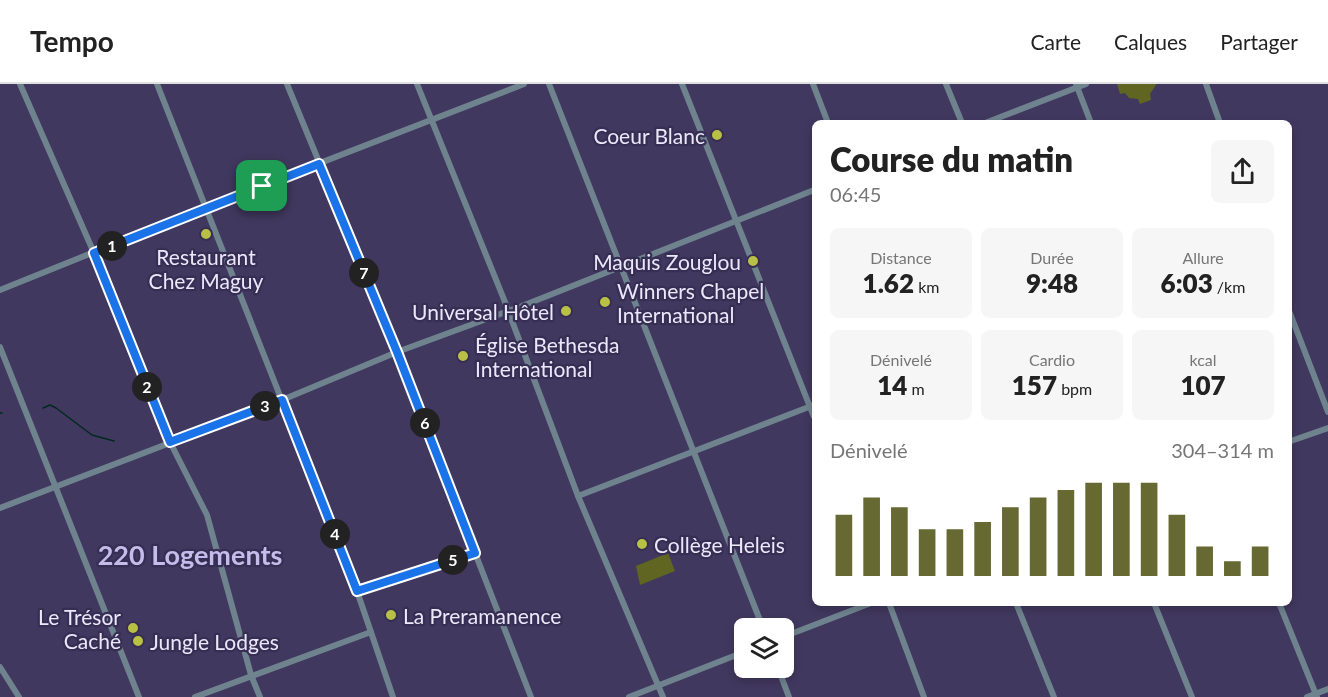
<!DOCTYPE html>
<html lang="fr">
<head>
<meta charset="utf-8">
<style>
  :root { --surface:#fff; --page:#f6f6f6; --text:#222; --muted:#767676; --line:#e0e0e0; --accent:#666932 }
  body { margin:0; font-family:Lato,sans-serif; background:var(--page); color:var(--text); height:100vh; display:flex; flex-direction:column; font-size:22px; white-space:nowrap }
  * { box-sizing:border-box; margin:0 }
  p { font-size:20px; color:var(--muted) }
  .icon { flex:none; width:33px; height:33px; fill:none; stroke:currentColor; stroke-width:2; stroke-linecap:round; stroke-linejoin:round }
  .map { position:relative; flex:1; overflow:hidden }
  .side { position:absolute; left:812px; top:36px; width:480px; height:486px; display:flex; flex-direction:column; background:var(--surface); border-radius:9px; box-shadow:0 3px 9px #0003 }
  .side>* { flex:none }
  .tools { position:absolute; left:734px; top:534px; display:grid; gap:12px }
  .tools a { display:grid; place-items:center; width:60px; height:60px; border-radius:9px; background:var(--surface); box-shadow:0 3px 9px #0003; font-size:30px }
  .pin { position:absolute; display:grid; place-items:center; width:51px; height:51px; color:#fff; margin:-26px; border-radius:12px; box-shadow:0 3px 9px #0006 }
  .km { position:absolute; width:30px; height:30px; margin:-15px; border-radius:50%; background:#222; color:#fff; font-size:16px; line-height:30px; text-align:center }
  .round { display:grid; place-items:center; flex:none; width:63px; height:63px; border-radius:9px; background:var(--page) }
  .overview { display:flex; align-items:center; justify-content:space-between; height:102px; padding:0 18px }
  h1 { font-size:33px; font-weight:800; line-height:45px }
  .figures { display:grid; grid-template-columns:repeat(3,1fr); gap:9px; height:102px; padding:6px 18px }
  .figures div { display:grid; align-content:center; border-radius:9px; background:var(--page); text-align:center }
  .figures b { font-size:26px; font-weight:800 }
  .figures small { font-size:16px; font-weight:400 }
  .figures p { font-size:16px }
  .chart { height:168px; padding:12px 18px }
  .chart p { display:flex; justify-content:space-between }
  .chart svg { width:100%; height:108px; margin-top:6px; stroke:var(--accent); stroke-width:6 }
  header { display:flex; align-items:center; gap:36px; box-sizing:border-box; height:84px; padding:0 30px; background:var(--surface); border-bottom:2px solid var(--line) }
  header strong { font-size:28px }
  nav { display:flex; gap:33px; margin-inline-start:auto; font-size:21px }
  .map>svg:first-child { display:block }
  .green { fill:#606521 }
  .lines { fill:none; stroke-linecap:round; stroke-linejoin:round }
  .stream { stroke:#00291f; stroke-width:1.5 }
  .minor { stroke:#6f838f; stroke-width:6 }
  .route-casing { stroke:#fff; stroke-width:12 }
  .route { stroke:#1a73e8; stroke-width:8 }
  .poi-dot { fill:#b9c046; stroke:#362e53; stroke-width:2 }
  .labels { text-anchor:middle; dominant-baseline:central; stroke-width:4.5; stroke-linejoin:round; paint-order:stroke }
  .poi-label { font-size:21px; fill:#ebe8fc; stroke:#362e53; text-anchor:start }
  .district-label { font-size:27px; font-weight:bold; fill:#c4bcea; stroke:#362e53 }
</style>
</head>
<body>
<header>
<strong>Tempo</strong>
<nav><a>Carte</a><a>Calques</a><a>Partager</a></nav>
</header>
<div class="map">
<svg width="1328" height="613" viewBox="0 0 1328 613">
  <rect width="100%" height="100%" fill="#41385f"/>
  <g class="green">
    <path d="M1117,0H1156V1L1150,10L1151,16L1140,20L1138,15L1129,14L1125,9L1120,10Z"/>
    <path d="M668,469L675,487L640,501L636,482Z"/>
  </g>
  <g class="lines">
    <g class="stream">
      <path d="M43,324L50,321L56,324L92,351L114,357"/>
      <path d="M0,329H2"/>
    </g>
    <g class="minor">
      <path d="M20,0L94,169L170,358L207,431L251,591L260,613"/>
      <path d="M157,0L357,507L393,613"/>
      <path d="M287,0L397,268L531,613"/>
      <path d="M417,0L503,213L578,412L663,613"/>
      <path d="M549,0L763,544"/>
      <path d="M682,0L814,333"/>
      <path d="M813,0L828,39"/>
      <path d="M946,0L962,39"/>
      <path d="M1076,0L1091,39"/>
      <path d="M1206,0L1220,39"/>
      <path d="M985,39L1086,0"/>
      <path d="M0,206L206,123L524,0"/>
      <path d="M1288,224L1328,328"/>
      <path d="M0,263L139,613"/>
      <path d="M1288,358L1328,344"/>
      <path d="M578,412L814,321"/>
      <path d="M0,424L282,316L397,268L522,222L814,106"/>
      <path d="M357,507L475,469"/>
      <path d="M889,519L924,613"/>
      <path d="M1016,519L1054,613"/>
      <path d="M1154,519L1192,613"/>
      <path d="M1279,519L1317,613"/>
      <path d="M783,553L871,519"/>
      <path d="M0,583L19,613"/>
      <path d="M778,584L789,613"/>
      <path d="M195,613L371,548"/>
      <path d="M629,613L744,568"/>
      <path d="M1307,613L1328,605"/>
    </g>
  </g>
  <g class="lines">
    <defs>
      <path id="route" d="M319,80L397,268L475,469L357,507L282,316L170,358L94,169Z"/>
    </defs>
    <use href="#route" class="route-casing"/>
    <use href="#route" class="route"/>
  </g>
  <g class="poi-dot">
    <circle cx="717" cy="51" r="6"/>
    <circle cx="206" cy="150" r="6"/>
    <circle cx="753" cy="177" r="6"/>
    <circle cx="605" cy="218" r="6"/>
    <circle cx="566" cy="227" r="6"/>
    <circle cx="463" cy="272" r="6"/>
    <circle cx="642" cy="460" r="6"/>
    <circle cx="391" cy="531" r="6"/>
    <circle cx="133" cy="544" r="6"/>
    <circle cx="138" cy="557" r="6"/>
  </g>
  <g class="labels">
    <g class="poi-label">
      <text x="705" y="51" text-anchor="end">Coeur Blanc</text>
      <text x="206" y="172" text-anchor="middle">Restaurant<tspan x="206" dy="24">Chez Maguy</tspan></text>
      <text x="741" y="177" text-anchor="end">Maquis Zouglou</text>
      <text x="617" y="206">Winners Chapel<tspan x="617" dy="24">International</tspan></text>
      <text x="554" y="227" text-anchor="end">Universal Hôtel</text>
      <text x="475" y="260">Église Bethesda<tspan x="475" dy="24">International</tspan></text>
      <text x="654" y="460">Collège Heleis</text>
      <text x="403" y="531">La Preramanence</text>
      <text x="121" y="532" text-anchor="end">Le Trésor<tspan x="121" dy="24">Caché</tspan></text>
      <text x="150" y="557">Jungle Lodges</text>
    </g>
    <g class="district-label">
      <text x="190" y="470">220 Logements</text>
    </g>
  </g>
</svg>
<div class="tools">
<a><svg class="icon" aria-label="layers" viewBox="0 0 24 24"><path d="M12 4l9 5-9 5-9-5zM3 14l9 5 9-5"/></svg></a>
</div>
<div class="pin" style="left:262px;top:102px;background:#1e9e55"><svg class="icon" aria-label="arrive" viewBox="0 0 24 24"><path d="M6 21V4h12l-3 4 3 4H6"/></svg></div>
<b class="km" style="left:112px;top:162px">1</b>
<b class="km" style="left:147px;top:303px">2</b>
<b class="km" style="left:265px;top:322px">3</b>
<b class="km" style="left:335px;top:450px">4</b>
<b class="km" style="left:453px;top:476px">5</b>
<b class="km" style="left:425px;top:339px">6</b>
<b class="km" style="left:364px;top:189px">7</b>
<section class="side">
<div class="overview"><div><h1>Course du matin</h1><p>06:45</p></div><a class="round"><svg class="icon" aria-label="share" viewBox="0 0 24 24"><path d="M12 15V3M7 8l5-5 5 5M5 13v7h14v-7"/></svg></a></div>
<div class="figures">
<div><p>Distance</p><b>1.62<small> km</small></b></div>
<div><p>Durée</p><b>9:48</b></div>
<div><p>Allure</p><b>6:03<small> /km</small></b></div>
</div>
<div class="figures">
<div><p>Dénivelé</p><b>14<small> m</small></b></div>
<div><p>Cardio</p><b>157<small> bpm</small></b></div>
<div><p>kcal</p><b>107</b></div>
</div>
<div class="chart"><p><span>Dénivelé</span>304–314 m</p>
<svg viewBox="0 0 160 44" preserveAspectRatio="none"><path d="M5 44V19M15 44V12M25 44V16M35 44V25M45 44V25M55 44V22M65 44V16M75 44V12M85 44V9M95 44V6M105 44V6M115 44V6M125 44V19M135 44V32M145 44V38M155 44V32"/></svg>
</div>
</section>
</div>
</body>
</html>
